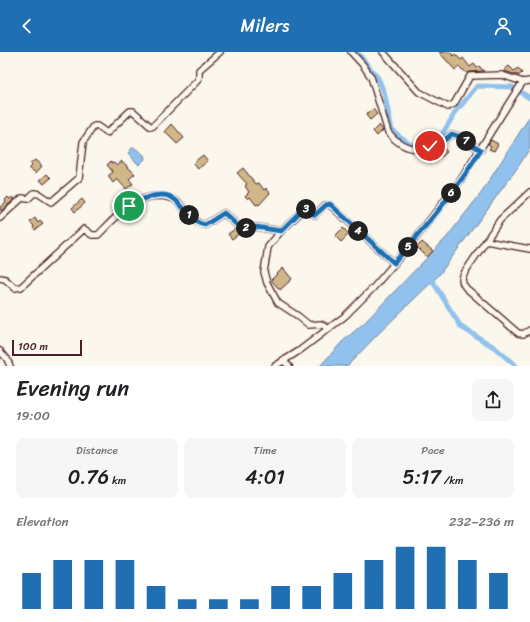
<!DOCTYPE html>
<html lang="en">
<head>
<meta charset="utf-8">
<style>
  :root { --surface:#fff; --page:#f6f6f6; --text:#202124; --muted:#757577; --accent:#1f6fb2 }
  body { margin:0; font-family:Sriracha,sans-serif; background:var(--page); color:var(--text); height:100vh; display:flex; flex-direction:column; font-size:15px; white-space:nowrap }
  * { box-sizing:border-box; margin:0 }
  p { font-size:13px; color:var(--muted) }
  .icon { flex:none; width:22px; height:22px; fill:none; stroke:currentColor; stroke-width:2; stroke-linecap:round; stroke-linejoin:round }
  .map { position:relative; height:314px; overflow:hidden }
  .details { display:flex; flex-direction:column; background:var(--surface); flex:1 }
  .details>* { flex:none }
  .scale { position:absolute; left:12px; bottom:10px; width:70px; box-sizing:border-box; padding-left:4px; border:2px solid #4a1f2b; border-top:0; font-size:11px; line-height:14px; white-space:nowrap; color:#4a1f2b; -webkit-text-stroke:3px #fbf7ec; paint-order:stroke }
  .pin { position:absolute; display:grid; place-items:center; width:34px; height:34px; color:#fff; margin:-17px; border:2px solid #fff; border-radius:50%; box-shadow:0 1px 4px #0007 }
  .km { position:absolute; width:20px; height:20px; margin:-10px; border-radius:50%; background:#222; color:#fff; font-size:11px; line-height:20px; text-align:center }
  .round { display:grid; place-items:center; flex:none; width:42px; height:42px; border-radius:8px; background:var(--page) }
  .headline { display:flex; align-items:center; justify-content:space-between; height:68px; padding:0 16px }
  h1 { font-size:22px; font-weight:600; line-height:30px }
  .metrics { display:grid; grid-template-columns:repeat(3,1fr); gap:6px; height:68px; padding:4px 16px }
  .metrics div { display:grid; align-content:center; border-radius:8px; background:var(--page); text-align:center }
  .metrics b { font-size:20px; font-weight:600 }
  .metrics small { font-size:11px; font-weight:400 }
  .metrics p { font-size:11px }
  .chart { height:112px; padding:8px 16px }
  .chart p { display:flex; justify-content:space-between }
  .chart svg { width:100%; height:72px; margin-top:4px; stroke:var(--accent); stroke-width:6 }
  header { display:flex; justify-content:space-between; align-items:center; height:52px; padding:0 16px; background:var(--accent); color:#fff; font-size:18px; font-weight:600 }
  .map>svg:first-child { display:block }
  .water { fill:#91c2ed; stroke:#75819f }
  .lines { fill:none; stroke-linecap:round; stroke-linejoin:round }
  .canal { stroke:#91c2ed; stroke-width:5 }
  .building { fill:#d0b787; stroke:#4a1f2b }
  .street-casing { stroke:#4a1f2b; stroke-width:8 }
  .street { stroke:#fbf7ec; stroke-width:5.5 }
  .route-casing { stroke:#fff; stroke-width:8 }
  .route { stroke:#1f6fb2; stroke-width:5 }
</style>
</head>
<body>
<header><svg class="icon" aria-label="back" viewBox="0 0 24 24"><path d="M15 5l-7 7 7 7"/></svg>Milers<svg class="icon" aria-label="person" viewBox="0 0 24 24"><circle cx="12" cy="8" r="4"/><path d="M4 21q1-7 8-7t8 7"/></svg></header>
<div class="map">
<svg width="530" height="314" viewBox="0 0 530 314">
  <rect width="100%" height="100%" fill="#fbf7ec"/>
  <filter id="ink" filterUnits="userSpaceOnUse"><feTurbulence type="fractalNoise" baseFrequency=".025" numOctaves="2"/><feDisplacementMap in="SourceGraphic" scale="8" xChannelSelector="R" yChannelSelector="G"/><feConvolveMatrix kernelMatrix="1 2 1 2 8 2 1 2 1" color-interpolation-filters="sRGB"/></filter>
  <g filter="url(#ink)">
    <g class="water">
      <path d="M530,64V96L518,115L439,223L380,280L347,314H320L342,290L365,270L447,185L482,140Z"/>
      <path d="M132,96H135L144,103L145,107L140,112L137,111L128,101Z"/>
    </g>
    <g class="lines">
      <g class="canal">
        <path d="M357,0L378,26L384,40L392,78L411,93L438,89L455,61L477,34L512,35L530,46"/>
        <path d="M430,225L461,275L494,295L516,314"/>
      </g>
    </g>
    <g class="building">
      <path d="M439,0H450L454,4L455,2L461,8L463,6L470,15L474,12L477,16L479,14L484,19L470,20L467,21L459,15L455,18Z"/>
      <path d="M509,14L514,19L518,16L522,21L518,24L517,22L516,23L505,19L504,18Z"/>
      <path d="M373,57L377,62L370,68L366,63Z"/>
      <path d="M172,72L184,86L177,92L165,80Z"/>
      <path d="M379,73L383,78L377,84L373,79Z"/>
      <path d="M491,88L498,92L494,99L489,97L491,94L488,92Z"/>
      <path d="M443,95L447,100L441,105L437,101Z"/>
      <path d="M203,103L208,109L198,117L193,111Z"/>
      <path d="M35,108L42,114L36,121L29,116L32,114L30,112Z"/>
      <path d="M111,109L112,111L114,110L117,113L122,109L135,122L129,127L133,132L126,137L117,127L113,131L108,124L113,120L107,113Z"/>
      <path d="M243,116L256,132L259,131L264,138L266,136L270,141L259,153L258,152L256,153L250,145L248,147L245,144L249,140L245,134L247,132L237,121Z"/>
      <path d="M47,122L51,126L44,132L40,128Z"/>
      <path d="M8,145L10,147L13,145L15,147L1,159L0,155L6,150L5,148Z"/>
      <path d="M82,147L85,151L75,160L72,156Z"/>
      <path d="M35,166L38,171L40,169L43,172L35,178L33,176L34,174L30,170Z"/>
      <path d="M343,176L349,182L341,190L335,184Z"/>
      <path d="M235,177L240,181L232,187L228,182Z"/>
      <path d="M422,190L433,199L427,205L417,195Z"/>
      <path d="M283,216L292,227L280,238L271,228Z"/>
    </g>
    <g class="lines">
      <defs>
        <g id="street">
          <path d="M351,0L363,13L371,25L388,80C407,104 431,100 452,82L458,84L481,98"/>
          <path d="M383,0L419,40L448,55L454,52L470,24L502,23L523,30L530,29"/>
          <path d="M530,140L500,168L465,220C461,226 461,230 466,236L518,281L523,282L530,278"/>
          <path d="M0,166L22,146L28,147L34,141L39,142L51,150L79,126L83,90L94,74H97L107,81L130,59H133L151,75L153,74L197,29L199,26V18L220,0"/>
          <path d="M281,179L304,157L315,163L325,153H330L394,211"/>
          <path d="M486,189L530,197"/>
          <path d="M0,226L5,227L15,236L21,235L84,177L92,183H98C115,166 132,145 158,144C166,144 172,145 178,150C187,158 192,171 205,173L224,161L238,174L247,176L256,175L281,179L268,195L264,220L267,231L278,251L298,264L309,273L321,272L329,277"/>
          <path d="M0,299L7,307L10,314"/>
          <path d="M283,308L289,314"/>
          <path d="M275,314L299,299L345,264L373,236L411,192L460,129L514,43L523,30"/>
        </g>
      </defs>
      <use href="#street" class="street-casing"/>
      <use href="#street" class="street"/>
    </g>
  </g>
  <g class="lines" filter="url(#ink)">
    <defs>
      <path id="route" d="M129,154C139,148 157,140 169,144C177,147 182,155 188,161C193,167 197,172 205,173L224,161L238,174L247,176L256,175L281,179L304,156L315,163L326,153L330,152L394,211C425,175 456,139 481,98L458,84L452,82L442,90L430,94"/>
    </defs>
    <use href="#route" class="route-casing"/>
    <use href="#route" class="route"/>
  </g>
</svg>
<div class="scale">100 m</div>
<div class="pin" style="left:129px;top:154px;background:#1e9e55"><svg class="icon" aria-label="arrive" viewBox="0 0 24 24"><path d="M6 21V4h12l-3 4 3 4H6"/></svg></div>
<div class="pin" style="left:430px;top:94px;background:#d93025"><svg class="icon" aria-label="check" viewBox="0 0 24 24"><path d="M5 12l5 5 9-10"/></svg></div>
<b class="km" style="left:189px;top:163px">1</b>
<b class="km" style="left:246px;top:176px">2</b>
<b class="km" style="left:306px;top:157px">3</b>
<b class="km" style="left:358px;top:179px">4</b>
<b class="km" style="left:408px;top:195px">5</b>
<b class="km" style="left:451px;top:141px">6</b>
<b class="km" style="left:466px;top:89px">7</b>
</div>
<section class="details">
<div class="headline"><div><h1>Evening run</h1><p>19:00</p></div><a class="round"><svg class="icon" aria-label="share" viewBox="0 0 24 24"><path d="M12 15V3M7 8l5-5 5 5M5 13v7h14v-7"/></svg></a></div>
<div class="metrics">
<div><p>Distance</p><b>0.76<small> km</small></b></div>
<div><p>Time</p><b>4:01</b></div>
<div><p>Pace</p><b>5:17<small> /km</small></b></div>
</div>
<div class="chart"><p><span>Elevation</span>232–236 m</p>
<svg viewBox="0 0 160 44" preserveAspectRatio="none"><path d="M5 44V22M15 44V14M25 44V14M35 44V14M45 44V30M55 44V38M65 44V38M75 44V38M85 44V30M95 44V30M105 44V22M115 44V14M125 44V6M135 44V6M145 44V14M155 44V22"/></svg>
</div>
</section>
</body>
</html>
